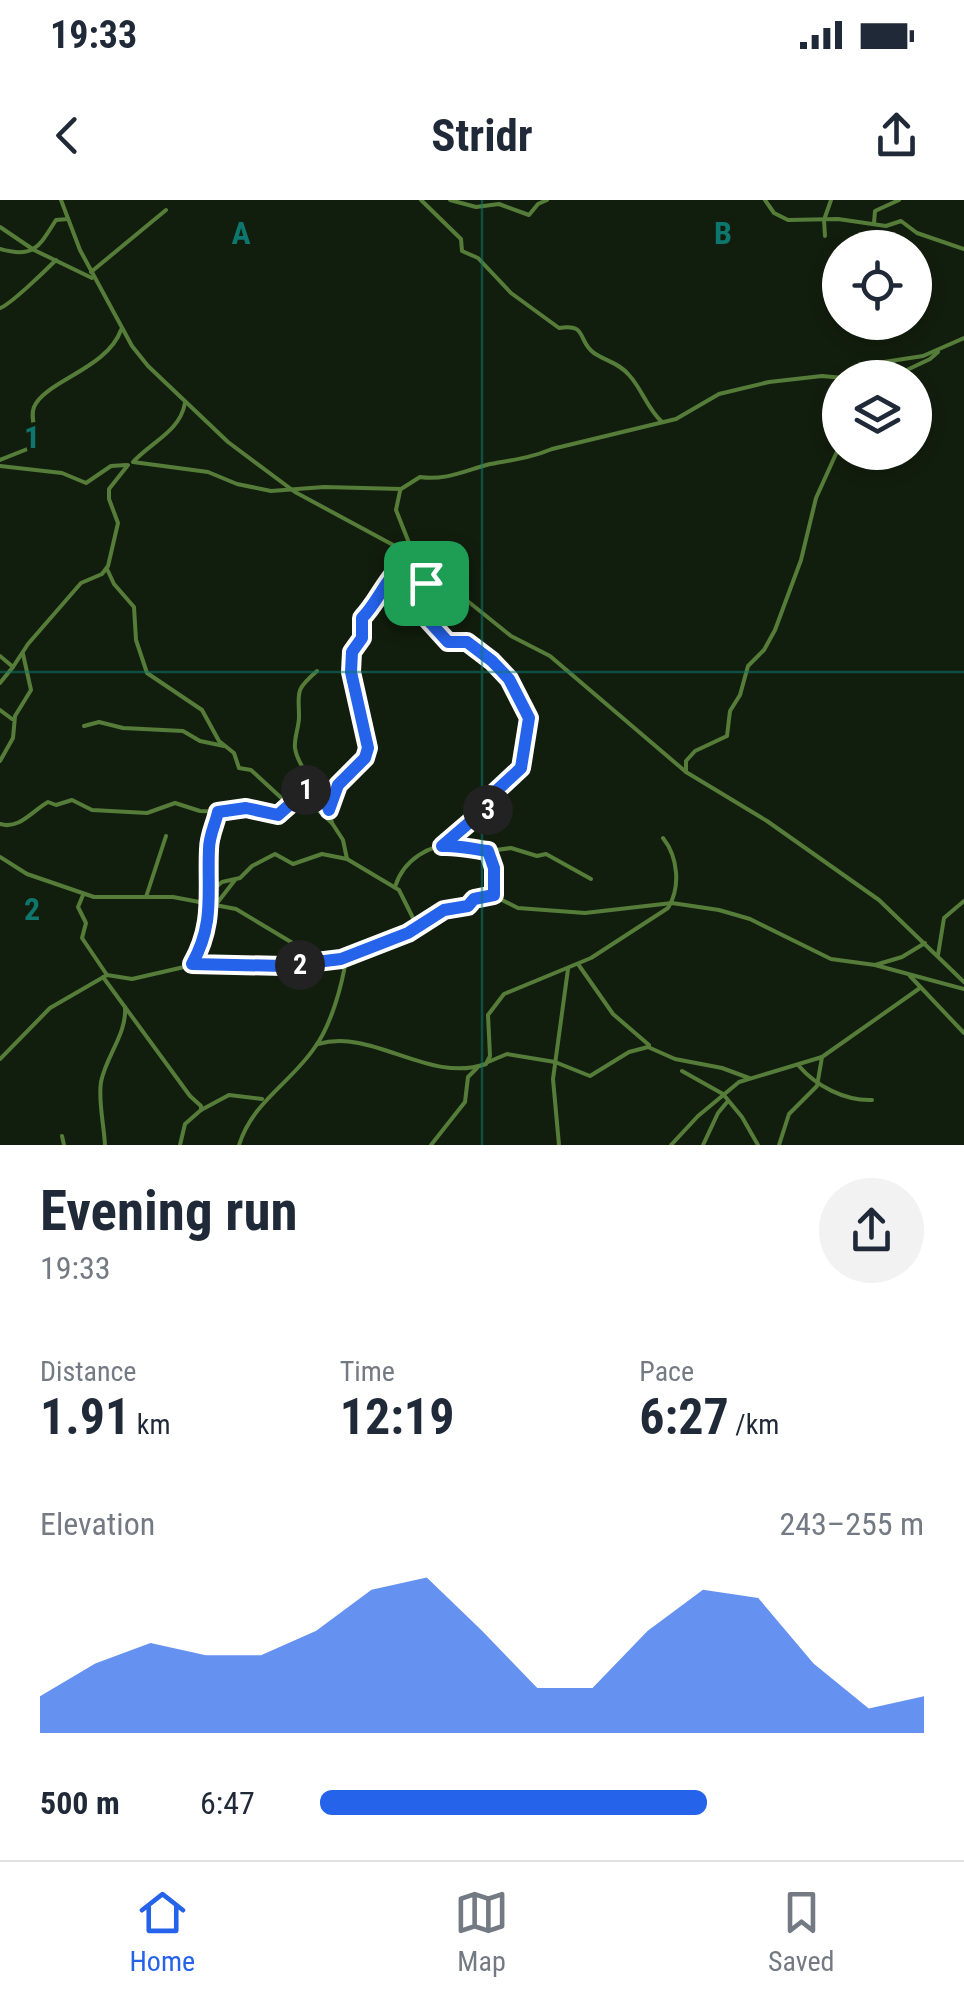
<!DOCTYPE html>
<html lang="en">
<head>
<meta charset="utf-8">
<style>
  :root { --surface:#fff; --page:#f2f2f3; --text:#1f2937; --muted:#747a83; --line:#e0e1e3; --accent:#2563eb }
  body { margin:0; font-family:"Roboto Condensed",sans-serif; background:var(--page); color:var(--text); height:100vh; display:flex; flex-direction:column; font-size:38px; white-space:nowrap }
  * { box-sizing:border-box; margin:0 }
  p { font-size:32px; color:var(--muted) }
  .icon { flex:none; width:55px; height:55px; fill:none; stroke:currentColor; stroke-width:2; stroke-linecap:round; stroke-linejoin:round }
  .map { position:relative; height:945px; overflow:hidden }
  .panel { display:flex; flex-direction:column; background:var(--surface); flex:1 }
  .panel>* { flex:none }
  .buttons { position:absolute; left:822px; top:30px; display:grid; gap:20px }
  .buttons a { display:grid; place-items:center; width:110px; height:110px; border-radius:50%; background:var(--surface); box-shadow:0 5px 15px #0003; font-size:50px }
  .pin { position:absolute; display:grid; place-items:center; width:85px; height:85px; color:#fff; margin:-42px; border-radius:20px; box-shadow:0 5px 15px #0006 }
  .km { position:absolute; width:50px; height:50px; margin:-25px; border-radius:50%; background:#222; color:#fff; font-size:28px; line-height:50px; text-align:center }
  .round { display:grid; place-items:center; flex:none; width:105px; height:105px; border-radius:52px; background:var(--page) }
  .head { display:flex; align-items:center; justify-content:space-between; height:170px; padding:0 40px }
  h1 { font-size:55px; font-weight:700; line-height:75px }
  .metrics { display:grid; grid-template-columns:repeat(3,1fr); gap:15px; height:170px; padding:10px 40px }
  .metrics div { display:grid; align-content:center }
  .metrics b { font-size:50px; font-weight:700 }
  .metrics small { font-size:28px; font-weight:400 }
  .metrics p { font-size:28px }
  .chart { height:280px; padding:20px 40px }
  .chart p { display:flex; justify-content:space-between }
  .chart svg { width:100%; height:180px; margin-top:10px; fill:var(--accent); opacity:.7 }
  ul { padding:0 40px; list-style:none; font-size:32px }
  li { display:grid; grid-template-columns:160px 120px 1fr; align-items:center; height:75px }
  li i { height:25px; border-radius:12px; background:var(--accent) }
  .status { display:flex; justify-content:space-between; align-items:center; height:70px; padding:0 50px; background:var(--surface); direction:ltr }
  .status svg { height:28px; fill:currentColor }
  header { display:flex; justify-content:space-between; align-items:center; height:130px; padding:0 40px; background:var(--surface); font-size:45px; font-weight:700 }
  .dock { display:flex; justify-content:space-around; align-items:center; height:140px; border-top:2px solid var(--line); background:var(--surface); font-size:28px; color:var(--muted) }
  .dock a { display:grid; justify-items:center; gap:5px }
  .dock .on { color:var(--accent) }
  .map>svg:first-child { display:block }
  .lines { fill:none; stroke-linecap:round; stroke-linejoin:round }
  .street { stroke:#567c39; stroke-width:4 }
  .route-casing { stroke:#fff; stroke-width:20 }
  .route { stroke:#2563eb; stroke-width:12 }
  .grid { fill:none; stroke:#0f766e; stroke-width:2.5; stroke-opacity:0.55 }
  .grid-label { font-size:32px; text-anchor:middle; font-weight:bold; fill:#0f766e; stroke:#121e0d; stroke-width:8; stroke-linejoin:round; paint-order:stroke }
</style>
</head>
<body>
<div class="status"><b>19:33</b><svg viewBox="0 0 49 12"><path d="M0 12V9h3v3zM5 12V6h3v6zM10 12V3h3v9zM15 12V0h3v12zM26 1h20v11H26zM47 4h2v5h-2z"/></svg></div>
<header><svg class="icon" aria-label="back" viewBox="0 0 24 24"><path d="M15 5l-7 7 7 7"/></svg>Stridr<svg class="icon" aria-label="share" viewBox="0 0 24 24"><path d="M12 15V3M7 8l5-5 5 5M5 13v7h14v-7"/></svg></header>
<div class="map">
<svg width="964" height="945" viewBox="0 0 964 945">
  <rect width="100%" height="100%" fill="#121e0d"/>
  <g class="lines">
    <g class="street">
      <path d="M61,0L80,50L132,146L148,166L228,242L295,292L408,353L511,436L550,456L686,572L767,621L879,700L964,782"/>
      <path d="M421,0L461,39L462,51L478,58L511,93L559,128C588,123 577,141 594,153C606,161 619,163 629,175C642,189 647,208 662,222"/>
      <path d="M450,0L476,7L499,4L529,15L538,4L547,0"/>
      <path d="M765,0L774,13L788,20L838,19L886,26L901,21L917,33L964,49"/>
      <path d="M874,23L875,11L899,0"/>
      <path d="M0,27L34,50L92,78"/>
      <path d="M825,36L824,20L831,0"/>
      <path d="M0,49C35,59 39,46 56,20L68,19"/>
      <path d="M91,72L166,10"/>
      <path d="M0,108C10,105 46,70 56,60"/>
      <path d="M851,178L884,162L923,156L964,138"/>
      <path d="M890,178L930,159L938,152"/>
      <path d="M0,260L35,246C39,233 29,220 34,207C45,181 107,169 121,130"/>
      <path d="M134,261C153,241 180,231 185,203"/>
      <path d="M133,262L208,272L237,284L271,291L324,287L401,289L420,277C446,281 466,270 490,264C512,260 531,258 552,249L676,219L719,194L769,182L822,176L844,178"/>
      <path d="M0,266L62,273L86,283L111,266L126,265"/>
      <path d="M426,366V387L437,406L428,420L449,442L467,441L492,461L509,479L529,518L521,568L493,594L489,609L477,615L442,647"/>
      <path d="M107,369L114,384L134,407L136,440L147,473L202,510L219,541L234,553L239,568L251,570L289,605"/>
      <path d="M0,456L13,467L28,444L81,383L102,374L108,366L118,323L109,299V289L128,265"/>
      <path d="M317,471C294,491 299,492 299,517C299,527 294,537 295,548C298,569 322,589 329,610"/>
      <path d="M0,483L13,467"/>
      <path d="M0,510L12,519"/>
      <path d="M84,526L99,522L123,528L183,531L200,541L224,546"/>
      <path d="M0,561L13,538L15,516L31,490L23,454"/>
      <path d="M686,572V561L695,551L727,536L730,511L740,495L748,466L764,450L775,430L801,360L816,298L840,245"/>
      <path d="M303,596L332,623"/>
      <path d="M0,624C19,630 32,611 48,602L56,605L72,600L92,610L147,613L175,603L200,611L228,612L246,609L278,615L313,584"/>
      <path d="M489,651L511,648L537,656L546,654L591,679"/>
      <path d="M0,657L27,674L94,697H173L236,709L301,748L330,760"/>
      <path d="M347,659L343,640L332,623L329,610L338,585L365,558L368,548L351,472L352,452L362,438V418C381,399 389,368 415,358L396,310L400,291"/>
      <path d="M395,687C403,660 429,644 457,644C463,644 480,650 489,651L494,667V695"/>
      <path d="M210,692L222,682L240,678L252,666L275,654L293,664L322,654L347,659L399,690L417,726"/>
      <path d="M83,695L78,707L86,723L82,738L107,775"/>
      <path d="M146,697L166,636"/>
      <path d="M214,707L235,680"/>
      <path d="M938,755L944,718L964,701"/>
      <path d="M192,763C215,723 207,693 209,649C209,636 216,625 217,611"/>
      <path d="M578,764L613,814L649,845"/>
      <path d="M875,765L902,757L925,743"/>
      <path d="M910,776L964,833"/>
      <path d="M103,777L190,896L201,906V910L185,924L180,945"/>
      <path d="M318,844C374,828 428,884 486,864L490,856L488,815L504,794L591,758L668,708C681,687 678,657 663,638"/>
      <path d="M0,859L50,808L107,775L132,779L206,762L284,766L341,759L408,733L443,710L468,707L474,699L490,694L518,708L585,713L672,703L719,710L750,719L831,759L875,765L964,789"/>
      <path d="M488,862L507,854L555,862L590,876L629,852L648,847L675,859L722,868L749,878"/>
      <path d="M799,866C816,886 845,901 872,900"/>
      <path d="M682,871L723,894L742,917L758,945"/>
      <path d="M201,910L229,895L262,899"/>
      <path d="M62,936L64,945"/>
      <path d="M105,945C104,925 98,901 101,882C106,856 127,834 125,807"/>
      <path d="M239,945C253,901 291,883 315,847C331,825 342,786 346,759"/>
      <path d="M431,945L465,902L468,877L477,868"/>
      <path d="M559,945L553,879L568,769"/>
      <path d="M671,945L698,916L739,882L822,857L920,788"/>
      <path d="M703,945L718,913L728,901"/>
      <path d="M779,945L789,914L817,886L822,857"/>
    </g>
  </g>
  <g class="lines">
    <defs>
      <path id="route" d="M415,358L426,366V387L437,406L428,420L448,442H467L492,461L509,479L529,518L521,568L493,594L490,609L477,616L442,646C459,645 471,649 488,651L494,668V695L474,699L468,706L444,710L408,733L341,759L284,766L192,764C215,723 207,693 209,649C209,636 215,625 218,612L246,608L278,615L313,584L322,592L329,610L338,585L365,558L368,548L351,472L352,452L362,438V418C381,399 389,368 415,358Z"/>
    </defs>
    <use href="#route" class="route-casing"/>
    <use href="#route" class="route"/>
  </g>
  <path class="grid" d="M482,0V945M0,472H964"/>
  <g class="grid-label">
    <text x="241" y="44">A</text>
    <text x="723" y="44">B</text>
    <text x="32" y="248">1</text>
    <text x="32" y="720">2</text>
  </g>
</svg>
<div class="buttons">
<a><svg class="icon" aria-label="locate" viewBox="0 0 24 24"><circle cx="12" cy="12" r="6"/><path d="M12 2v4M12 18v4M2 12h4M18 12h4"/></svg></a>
<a><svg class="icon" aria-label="layers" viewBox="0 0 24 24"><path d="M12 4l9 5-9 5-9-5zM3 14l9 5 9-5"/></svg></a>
</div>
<div class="pin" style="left:426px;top:383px;background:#1e9e55"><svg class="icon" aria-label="arrive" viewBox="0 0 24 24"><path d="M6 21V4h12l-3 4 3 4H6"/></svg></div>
<b class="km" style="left:306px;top:590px">1</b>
<b class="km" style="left:300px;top:765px">2</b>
<b class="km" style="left:488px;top:610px">3</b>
</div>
<section class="panel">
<div class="head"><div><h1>Evening run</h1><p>19:33</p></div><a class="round"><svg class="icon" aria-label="share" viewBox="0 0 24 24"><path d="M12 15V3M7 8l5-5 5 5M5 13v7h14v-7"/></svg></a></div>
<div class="metrics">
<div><p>Distance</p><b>1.91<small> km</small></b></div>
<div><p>Time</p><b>12:19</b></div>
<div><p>Pace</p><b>6:27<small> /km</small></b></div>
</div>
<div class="chart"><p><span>Elevation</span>243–255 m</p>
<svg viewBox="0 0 160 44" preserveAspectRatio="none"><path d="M0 44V35L10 27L20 22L30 25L40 25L50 19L60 9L70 6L80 19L90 33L100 33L110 19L120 9L130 11L140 27L150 38L160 35V44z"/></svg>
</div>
<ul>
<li><b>500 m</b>6:47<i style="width:64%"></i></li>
</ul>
</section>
<nav class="dock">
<a class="on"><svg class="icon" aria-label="home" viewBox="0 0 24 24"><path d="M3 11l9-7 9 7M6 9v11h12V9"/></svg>Home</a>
<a><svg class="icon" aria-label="map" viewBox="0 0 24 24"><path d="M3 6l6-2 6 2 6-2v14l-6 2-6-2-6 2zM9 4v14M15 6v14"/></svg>Map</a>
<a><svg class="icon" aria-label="saved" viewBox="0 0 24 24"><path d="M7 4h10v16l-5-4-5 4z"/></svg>Saved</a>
</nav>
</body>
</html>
